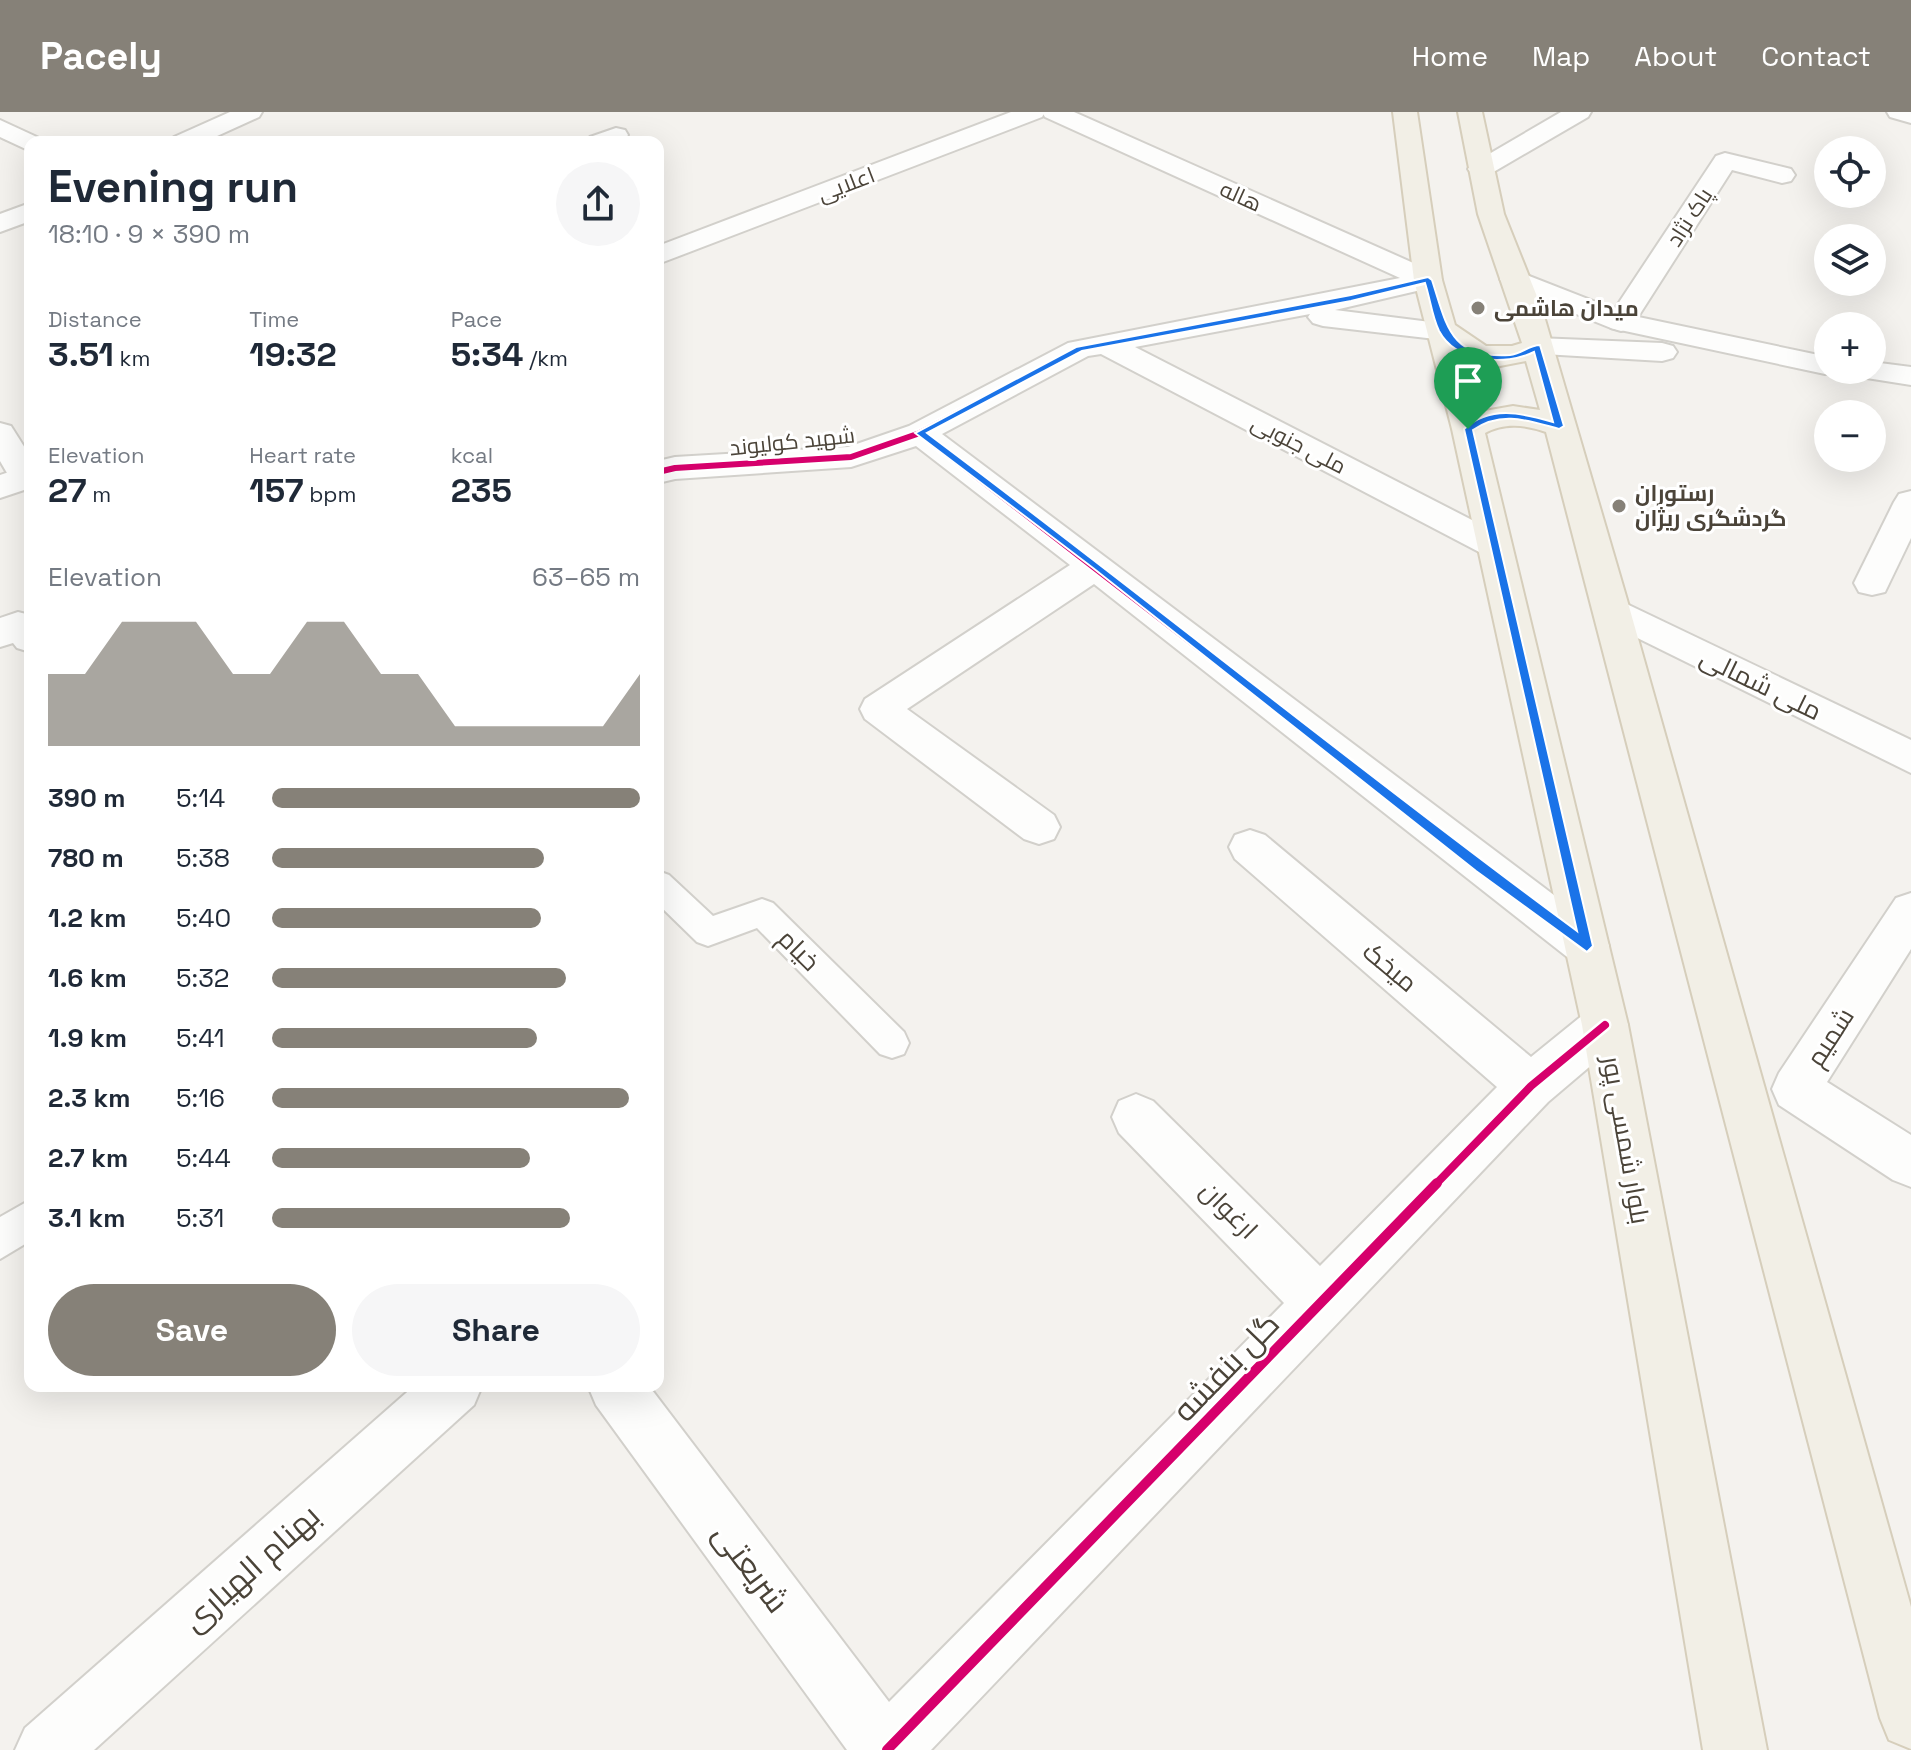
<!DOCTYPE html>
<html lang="en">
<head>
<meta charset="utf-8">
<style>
  :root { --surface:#fff; --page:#f6f6f7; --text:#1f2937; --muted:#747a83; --accent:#868178 }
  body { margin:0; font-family:"Space Grotesk",Cairo,sans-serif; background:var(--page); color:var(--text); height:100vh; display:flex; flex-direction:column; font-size:30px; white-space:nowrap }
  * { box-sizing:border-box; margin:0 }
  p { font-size:26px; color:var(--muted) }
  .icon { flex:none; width:44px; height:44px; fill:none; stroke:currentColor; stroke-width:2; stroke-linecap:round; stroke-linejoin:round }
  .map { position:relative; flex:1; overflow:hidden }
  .details { position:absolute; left:24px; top:24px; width:640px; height:1256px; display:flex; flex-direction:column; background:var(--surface); border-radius:16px; box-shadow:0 8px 32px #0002 }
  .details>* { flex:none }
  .buttons { position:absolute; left:1814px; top:24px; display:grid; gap:16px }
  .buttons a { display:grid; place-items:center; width:72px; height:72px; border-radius:50%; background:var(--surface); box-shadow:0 8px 32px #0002; font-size:40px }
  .pin { position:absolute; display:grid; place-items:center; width:68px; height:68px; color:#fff; margin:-82px -34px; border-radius:50% 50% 50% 0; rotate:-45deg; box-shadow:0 0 8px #0007 }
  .pin .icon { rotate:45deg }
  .round { display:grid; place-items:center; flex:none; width:84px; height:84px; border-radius:42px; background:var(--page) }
  .headline { display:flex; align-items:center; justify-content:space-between; height:136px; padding:0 24px }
  h1 { font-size:44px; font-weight:800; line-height:60px }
  .metrics { display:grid; grid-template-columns:repeat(3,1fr); gap:12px; height:136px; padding:8px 24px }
  .metrics div { display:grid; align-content:center }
  .metrics b { font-size:34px; font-weight:800 }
  .metrics small { font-size:22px; font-weight:400 }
  .metrics p { font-size:22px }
  .chart { height:224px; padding:16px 24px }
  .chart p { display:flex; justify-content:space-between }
  .chart svg { width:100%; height:144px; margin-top:8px; fill:var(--accent); opacity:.7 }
  .action { display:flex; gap:16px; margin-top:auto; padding:16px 24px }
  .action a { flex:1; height:92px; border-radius:48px; background:var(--accent); color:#fff; font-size:32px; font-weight:800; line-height:92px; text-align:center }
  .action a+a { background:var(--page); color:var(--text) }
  ul { padding:0 24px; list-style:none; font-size:26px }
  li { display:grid; grid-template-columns:128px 96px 1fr; align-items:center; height:60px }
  li i { height:20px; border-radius:10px; background:var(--accent) }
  header { display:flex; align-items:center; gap:48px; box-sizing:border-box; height:112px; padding:0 40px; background:var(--accent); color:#fff }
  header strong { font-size:38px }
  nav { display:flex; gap:44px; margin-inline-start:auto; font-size:28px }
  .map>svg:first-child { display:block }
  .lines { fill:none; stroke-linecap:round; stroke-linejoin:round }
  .service-casing { stroke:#d2d0cb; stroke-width:4 }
  .minor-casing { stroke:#d2d0cb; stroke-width:4 }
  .tertiary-casing { stroke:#d2d0cb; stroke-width:4 }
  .primary-casing { stroke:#d6cebb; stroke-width:4 }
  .service { fill:#fdfdfc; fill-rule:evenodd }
  .minor { fill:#fdfdfc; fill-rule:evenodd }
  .tertiary { fill:#fdfdfc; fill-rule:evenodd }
  .primary { fill:#f2efe6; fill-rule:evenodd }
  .cycleway-far3-casing { stroke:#fff; stroke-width:8 }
  .cycleway-far2-casing { stroke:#fff; stroke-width:10 }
  .cycleway-far1-casing { stroke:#fff; stroke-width:13 }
  .cycleway-casing { stroke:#fff; stroke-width:15 }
  .cycleway-far3 { stroke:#d6006c; stroke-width:5 }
  .cycleway-far2 { stroke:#d6006c; stroke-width:6 }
  .cycleway-far1 { stroke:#d6006c; stroke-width:8 }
  .cycleway { stroke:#d6006c; stroke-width:10 }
  .route { fill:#1a73e8; stroke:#fff; stroke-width:2; fill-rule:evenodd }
  .poi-dot { fill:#868178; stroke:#fff; stroke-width:3 }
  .labels { text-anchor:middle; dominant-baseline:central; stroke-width:6; stroke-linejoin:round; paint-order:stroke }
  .far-street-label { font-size:22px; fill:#4b4439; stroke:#fff }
  .far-poi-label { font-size:22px; font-weight:bold; fill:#4b4439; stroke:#fff; text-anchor:start }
  .street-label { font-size:26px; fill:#4b4439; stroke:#fff }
  .near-street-label { font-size:32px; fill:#4b4439; stroke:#fff }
</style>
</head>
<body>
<header>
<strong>Pacely</strong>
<nav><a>Home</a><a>Map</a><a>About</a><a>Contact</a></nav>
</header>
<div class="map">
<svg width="1911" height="1638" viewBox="0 0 1911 1638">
  <rect width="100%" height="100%" fill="#f4f2ee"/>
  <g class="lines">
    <defs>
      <g id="service">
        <path d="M658,759L669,763L713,804L762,787L773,791L904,920L909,931L904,942L892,946L880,942L757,816L708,834L697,830L658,792Z"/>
        <path d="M30,1088V1129L0,1147V1105Z"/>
      </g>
      <g id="minor">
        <path d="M230,0H262L259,5L204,30H170L174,25Z"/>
        <path d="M1042,0H1074L1438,162L1442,168L1438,174L1335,198L1454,213L1459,219L1454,225L1444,228L1323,214L1313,211L1308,205L1310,202L1135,235L1507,426L1512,434L1507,442L1495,446L1483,442L1101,242L1088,244L942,322L1603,820L1609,834L1603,848L1587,853L1571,848L1094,472L907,597L1054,703L1060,715L1054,727L1039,732L1024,727L865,607L860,597L865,587L1070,453L916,334L851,355L675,367L658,371V349L675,345L848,335L909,314L1068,231L1400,166L1045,5Z"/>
        <path d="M1561,0H1591L1588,5L1490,62H1472L1468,57L1472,52Z"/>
        <path d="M1887,0H1911V11L1890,5Z"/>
        <path d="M0,8L39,26L42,30H30V39L0,25Z"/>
        <path d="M616,16L625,18L628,23L625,28L586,30L590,25Z"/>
        <path d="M1725,41L1791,57L1795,63L1791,69L1782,71L1732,58L1631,216L1621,219L1611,216L1606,210L1716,44Z"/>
        <path d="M30,91V109L0,120V102Z"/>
        <path d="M0,311L11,314L30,344V375L14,373L0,349Z"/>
        <path d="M1911,379V426L1885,480L1872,483L1859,480L1854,471L1894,390L1899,382Z"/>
        <path d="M1612,485L1911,628V661L1599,507L1594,498L1599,489Z"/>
        <path d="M18,500L30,503V540L17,536L13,531L0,535V506Z"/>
        <path d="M1250,718L1265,723L1531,945L1589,898L1605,892L1621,898L1628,913L1621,928L1548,990L931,1638H847L596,1293L588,1274H649L889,1590L1284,1191L1119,1021L1112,1005L1119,989L1136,982L1153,989L1320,1154L1497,975L1235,747L1229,735L1235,723Z"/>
        <path d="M1911,781V837L1827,970L1911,1023V1075L1893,1068L1779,993L1772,977L1779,961L1896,786Z"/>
        <path d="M414,1274H482L474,1293L94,1638H15L25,1616Z"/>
      </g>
      <g id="tertiary">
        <path d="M1011,0H1045L1042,5L658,152V134Z"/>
        <path d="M1514,158L1629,203L1828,245V258H1837L1825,262L1611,216L1504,173L1500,167L1504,161Z"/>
        <path d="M1537,226L1662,231L1673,234L1677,240L1673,246L1662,249L1526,241L1522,235L1526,229Z"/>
        <path d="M1872,250L1911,255V273L1854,264L1850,258H1872Z"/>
        <path d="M30,353V376L0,386V363Z"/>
      </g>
      <path id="primary" d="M1393,0H1417L1442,168L1455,213L1486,234H1512L1522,231L1478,102L1458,0H1482L1504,102L1542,197L1630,498L1911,1495V1637L1889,1628L1880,1606L1546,320C1525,313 1505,310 1485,321L1628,913L1767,1638H1703L1582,913L1452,317L1414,168ZM1464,247L1500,254L1526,249L1540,298L1513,294L1479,300Z"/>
    </defs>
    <use href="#service" class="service-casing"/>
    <use href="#minor" class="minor-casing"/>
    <use href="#tertiary" class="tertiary-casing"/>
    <use href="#primary" class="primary-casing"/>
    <use href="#service" class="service"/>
    <use href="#minor" class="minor"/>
    <use href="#tertiary" class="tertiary"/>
    <use href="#primary" class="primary"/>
    <defs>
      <path id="cycleway-far3" d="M1003,277L1079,237L1351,186L1428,168"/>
      <g id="cycleway-far2">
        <path d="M920,321L1317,628"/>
        <path d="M658,360L675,356L851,345L920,321L1007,275"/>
      </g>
      <g id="cycleway-far1">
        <path d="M1315,626L1587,834"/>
        <path d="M1435,1073L1531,974L1605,913"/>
      </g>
      <path id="cycleway" d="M887,1638L1437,1071"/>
    </defs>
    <use href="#cycleway-far3" class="cycleway-far3-casing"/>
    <use href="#cycleway-far2" class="cycleway-far2-casing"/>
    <use href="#cycleway-far1" class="cycleway-far1-casing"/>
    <use href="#cycleway" class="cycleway-casing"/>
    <use href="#cycleway-far3" class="cycleway-far3"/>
    <use href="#cycleway-far2" class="cycleway-far2"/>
    <use href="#cycleway-far1" class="cycleway-far1"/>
    <use href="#cycleway" class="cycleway"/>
  </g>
  <path class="route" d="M1428,165L1432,168C1447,214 1450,247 1510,243C1521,242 1529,233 1540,233L1564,314L1559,317C1529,309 1502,298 1473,318L1593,834L1587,840L1476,759L1093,456L915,321L1076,235L1351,183ZM1425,171C1430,186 1432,205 1439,219C1456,251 1506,254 1534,240L1553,310C1522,301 1490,293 1464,317L1577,819C1357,657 1146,485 927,321L1082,239L1351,189Z"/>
  <g class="poi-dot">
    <circle cx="1478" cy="196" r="8"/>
    <circle cx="1619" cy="394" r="8"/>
  </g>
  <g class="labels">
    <g class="far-street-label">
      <text transform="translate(846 72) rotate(-21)">اعلایی</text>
      <text transform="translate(1241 84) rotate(24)">هاله</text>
      <text transform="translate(1689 105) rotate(-57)">پاک نژاد</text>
      <text transform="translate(792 329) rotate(-6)">شهید کولیوند</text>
      <text transform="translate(1299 332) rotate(27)">ملی جنوبی</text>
    </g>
    <g class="far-poi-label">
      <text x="1494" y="196">میدان هاشمی</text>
      <text x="1635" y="381">رستوران<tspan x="1635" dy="25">گردشگری ریژان</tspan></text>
    </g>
    <g class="street-label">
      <text transform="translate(1761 572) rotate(26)">ملی شمالی</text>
      <text transform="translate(799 838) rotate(45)">خیام</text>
      <text transform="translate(1390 855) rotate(40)">میخک</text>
      <text transform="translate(1830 925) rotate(-57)">شمیم</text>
      <text transform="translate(1626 1028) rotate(80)">بلوار شمسی پور</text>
      <text transform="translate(1229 1098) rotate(45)">ارغوان</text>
    </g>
    <g class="near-street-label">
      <text transform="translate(1226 1255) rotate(-46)">گل بنفشه</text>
      <text transform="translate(251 1456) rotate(-42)">بهنام الهیاری</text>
      <text transform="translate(751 1456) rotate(53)">شریعتی</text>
    </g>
  </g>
</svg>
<div class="buttons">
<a><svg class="icon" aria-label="locate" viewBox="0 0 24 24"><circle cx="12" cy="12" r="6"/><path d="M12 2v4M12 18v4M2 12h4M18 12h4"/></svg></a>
<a><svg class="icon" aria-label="layers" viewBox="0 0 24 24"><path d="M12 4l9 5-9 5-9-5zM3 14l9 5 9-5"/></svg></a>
<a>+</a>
<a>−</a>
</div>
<div class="pin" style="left:1468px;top:317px;background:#1e9e55"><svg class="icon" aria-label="arrive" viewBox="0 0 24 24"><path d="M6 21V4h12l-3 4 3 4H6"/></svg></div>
<section class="details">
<div class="headline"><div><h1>Evening run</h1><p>18:10 · 9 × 390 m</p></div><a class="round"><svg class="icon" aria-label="share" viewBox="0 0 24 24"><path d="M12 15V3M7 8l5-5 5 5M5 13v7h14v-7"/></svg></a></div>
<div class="metrics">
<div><p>Distance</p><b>3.51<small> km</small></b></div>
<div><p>Time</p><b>19:32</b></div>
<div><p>Pace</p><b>5:34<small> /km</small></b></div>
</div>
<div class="metrics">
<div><p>Elevation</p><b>27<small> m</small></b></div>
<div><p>Heart rate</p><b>157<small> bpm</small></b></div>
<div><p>kcal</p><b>235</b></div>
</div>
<div class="chart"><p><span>Elevation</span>63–65 m</p>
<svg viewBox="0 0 160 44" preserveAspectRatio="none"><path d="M0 44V22L10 22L20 6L30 6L40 6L50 22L60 22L70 6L80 6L90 22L100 22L110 38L120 38L130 38L140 38L150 38L160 22V44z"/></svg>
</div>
<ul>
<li><b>390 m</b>5:14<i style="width:100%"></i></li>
<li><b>780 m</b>5:38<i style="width:74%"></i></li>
<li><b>1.2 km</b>5:40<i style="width:73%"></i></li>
<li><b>1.6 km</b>5:32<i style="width:80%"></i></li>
<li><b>1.9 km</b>5:41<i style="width:72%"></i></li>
<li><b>2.3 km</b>5:16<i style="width:97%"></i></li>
<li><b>2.7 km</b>5:44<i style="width:70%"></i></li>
<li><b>3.1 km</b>5:31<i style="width:81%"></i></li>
</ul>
<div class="action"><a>Save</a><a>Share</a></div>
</section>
</div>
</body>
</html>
